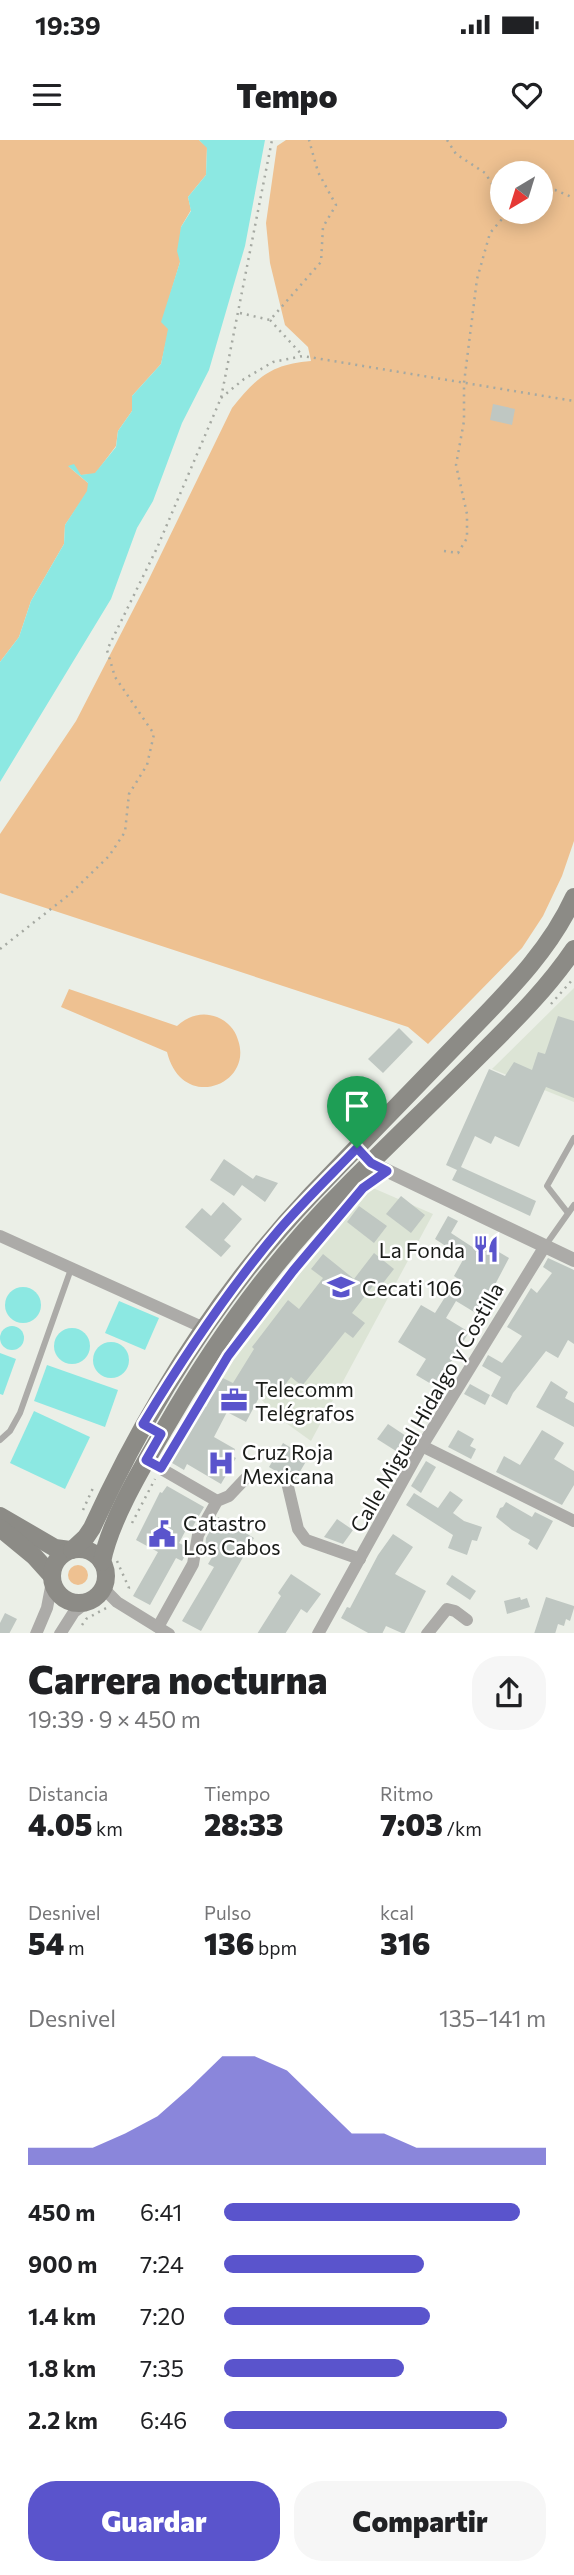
<!DOCTYPE html>
<html lang="es">
<head>
<meta charset="utf-8">
<style>
  :root { --surface:#fff; --page:#f6f6f6; --text:#202124; --muted:#757577; --accent:#5a54cc }
  body { margin:0; font-family:Commissioner,sans-serif; background:var(--page); color:var(--text); height:100vh; display:flex; flex-direction:column; font-size:26px; white-space:nowrap }
  * { box-sizing:border-box; margin:0 }
  p { font-size:23px; color:var(--muted) }
  .icon { flex:none; width:38px; height:38px; fill:none; stroke:currentColor; stroke-width:2; stroke-linecap:round; stroke-linejoin:round }
  .map { position:relative; height:1493px; overflow:hidden }
  .sheet { display:flex; flex-direction:column; background:var(--surface); flex:1 }
  .sheet>* { flex:none }
  .needle { width:46px; rotate:218deg }
  .controls { position:absolute; left:490px; top:21px; display:grid; gap:14px }
  .controls a { display:grid; place-items:center; width:63px; height:63px; border-radius:50%; background:var(--surface); box-shadow:0 4px 18px #0003; font-size:35px }
  .pin { position:absolute; display:grid; place-items:center; width:60px; height:60px; color:#fff; margin:-72px -30px; border-radius:50% 50% 50% 0; rotate:-45deg; box-shadow:0 0 7px #0007 }
  .pin .icon { rotate:45deg }
  .round { display:grid; place-items:center; flex:none; width:74px; height:74px; border-radius:28px; background:var(--page) }
  .overview { display:flex; align-items:center; justify-content:space-between; height:119px; padding:0 28px }
  h1 { font-size:38px; font-weight:800; line-height:52px }
  .stats { display:grid; grid-template-columns:repeat(3,1fr); gap:10px; height:119px; padding:7px 28px }
  .stats div { display:grid; align-content:center }
  .stats b { font-size:30px; font-weight:800 }
  .stats small { font-size:19px; font-weight:400 }
  .stats p { font-size:19px }
  .chart { height:196px; padding:14px 28px }
  .chart p { display:flex; justify-content:space-between }
  .chart svg { width:100%; height:126px; margin-top:7px; fill:var(--accent); opacity:.7 }
  .primary-button { display:flex; gap:14px; margin-top:auto; padding:14px 28px }
  .primary-button a { flex:1; height:80px; border-radius:28px; background:var(--accent); color:#fff; font-size:28px; font-weight:800; line-height:80px; text-align:center }
  .primary-button a+a { background:var(--page); color:var(--text) }
  ul { padding:0 28px; list-style:none; font-size:23px }
  li { display:grid; grid-template-columns:112px 84px 1fr; align-items:center; height:52px }
  li i { height:18px; border-radius:9px; background:var(--accent) }
  .status { display:flex; justify-content:space-between; align-items:center; height:49px; padding:0 35px; background:var(--surface); direction:ltr }
  .status svg { height:19px; fill:currentColor }
  header { display:flex; justify-content:space-between; align-items:center; height:91px; padding:0 28px; background:var(--surface); font-size:32px; font-weight:800 }
  .map>svg:first-child { display:block }
  .built { fill:#dce4d5 }
  .green { fill:#eec191; fill-rule:evenodd }
  .water { fill:#8ce8e2 }
  .building { fill:#bfc7c2 }
  .lines { fill:none; stroke-linecap:round; stroke-linejoin:round }
  .path { stroke:#a5a9a2; stroke-width:2.5; stroke-dasharray:2 5; stroke-linecap:butt }
  .service { stroke:#acaba8; stroke-width:6 }
  .minor { stroke:#acaba8; stroke-width:12 }
  .tertiary { stroke:#acaba8; stroke-width:14 }
  .secondary { stroke:#8c8b86; stroke-width:18 }
  .route-casing { stroke:#fff; stroke-width:14 }
  .route { stroke:#5a54cc; stroke-width:9 }
  .labels { text-anchor:middle; dominant-baseline:central; stroke-width:5; stroke-linejoin:round; paint-order:stroke }
  .poi-label { font-size:21px; fill:#1a1c19; stroke:#fff; text-anchor:start }
  .street-label { font-size:21px; fill:#1a1c19; stroke:#fff }
</style>
</head>
<body>
<div class="status"><b>19:39</b><svg viewBox="0 0 49 12"><path d="M0 12V9h3v3zM5 12V6h3v6zM10 12V3h3v9zM15 12V0h3v12zM26 1h20v11H26zM47 4h2v5h-2z"/></svg></div>
<header><svg class="icon" aria-label="menu" viewBox="0 0 24 24"><path d="M4 6h16M4 12h16M4 18h16"/></svg>Tempo<svg class="icon" aria-label="heart" viewBox="0 0 24 24"><path d="M12 20l-8-8c-3-5 5-10 8-4 3-6 11-1 8 4z"/></svg></header>
<div class="map">
<svg width="574" height="1494" viewBox="0 0 574 1494">
  <rect width="100%" height="100%" fill="#ebefe7"/>
  <g class="built">
    <path d="M574,848V962L492,929Z"/>
    <path d="M373,1048L433,1074L311,1301L279,1278L259,1257L221,1237L231,1220L351,1066Z"/>
  </g>
  <g class="green">
    <path d="M0,0H199L207,7L206,35L188,57L191,70L181,87L180,122L162,182L169,189L161,224L132,256V271L118,291L116,306L95,334L81,335L68,326L88,343V351L65,385L64,404L31,461L19,497L0,522Z"/>
    <path d="M286,0H574V701L562,736L543,776L522,808L428,904L408,887L0,753V694L76,581L148,441L232,268C256,238 271,224 311,221L308,207L285,185L270,123L266,83L277,6ZM502,33H541V72H502Z"/>
    <path d="M69,849L177,886C188,876 202,871 217,877C227,881 235,889 238,900C254,945 182,973 167,912L61,867Z"/>
    <circle cx="78" cy="1435" r="10"/>
  </g>
  <g class="water">
    <path d="M199,0H265L245,106L209,230L182,283L153,361L137,388L111,459L0,642V522L19,497L31,461L64,404L65,385L87,351L88,343L68,326L74,324L81,335L95,333L116,307L118,291L132,271V256L161,224L168,189L161,182L180,122L177,111L181,87L191,71L188,57L206,35L207,8Z"/>
    <circle cx="23" cy="1165" r="18"/>
    <path d="M119,1161L159,1178L145,1210L105,1193Z"/>
    <circle cx="12" cy="1198" r="12"/>
    <circle cx="72" cy="1206" r="18"/>
    <circle cx="111" cy="1220" r="18"/>
    <path d="M0,1213L16,1219L3,1255L0,1254Z"/>
    <path d="M47,1225L118,1250L105,1287L34,1261Z"/>
    <path d="M34,1271L90,1297L65,1349L10,1323Z"/>
  </g>
  <g class="building">
    <path d="M493,264L515,269L512,285L490,280Z"/>
    <path d="M558,876L574,881V958L546,947L519,1007L495,996L491,1004L475,996L461,1027L536,1061L530,1076L452,1040L457,1030L446,1025L489,929L505,936L514,922L532,930L538,912L545,914Z"/>
    <path d="M399,888L413,902L383,933L368,919Z"/>
    <path d="M224,1019L253,1039L256,1035L278,1043L265,1062L242,1045L234,1056L210,1040Z"/>
    <path d="M401,1056L425,1075L411,1093L386,1074Z"/>
    <path d="M223,1062L242,1079L224,1100L231,1106L221,1117L185,1087L202,1068L211,1076Z"/>
    <path d="M359,1066L387,1086L374,1103L347,1082Z"/>
    <path d="M448,1076L458,1081L451,1093L477,1110L482,1102L509,1118L479,1175L456,1161L446,1178L469,1192L446,1230L448,1231L438,1248L416,1235L426,1219L398,1202L421,1165L435,1173L457,1138L454,1136L464,1118L435,1099Z"/>
    <path d="M374,1113L394,1129L380,1147L375,1143L352,1173L365,1183L353,1198L345,1192L302,1246L291,1237L274,1259L263,1250L246,1282L227,1272L214,1297L235,1309L232,1316L236,1318L221,1344L187,1324L184,1330L167,1320L190,1284L193,1286L204,1266L206,1267L221,1237L233,1243L254,1209L252,1207L288,1160L299,1169L323,1138L311,1129L323,1114L354,1139Z"/>
    <path d="M548,1118L574,1130V1204L568,1200L558,1218L546,1211L513,1253L507,1265L491,1256L501,1237L482,1226L488,1215L502,1223L522,1196L507,1187L531,1148L537,1153L552,1133L543,1127Z"/>
    <path d="M551,1241L568,1252L565,1258L574,1263V1287L536,1267Z"/>
    <path d="M470,1244L490,1255L485,1265L464,1254Z"/>
    <path d="M388,1284L406,1296L396,1311L377,1299Z"/>
    <path d="M458,1290L474,1299L470,1306L476,1309L471,1319L448,1307Z"/>
    <path d="M542,1290L564,1303L554,1319L574,1331V1345L562,1365L496,1332L504,1316L520,1325Z"/>
    <path d="M283,1303L308,1318L295,1340L289,1330L279,1333L269,1327Z"/>
    <path d="M426,1321L436,1327L421,1353L411,1346Z"/>
    <path d="M167,1346L204,1367L192,1388L188,1386L179,1403L187,1407L186,1414L182,1421L176,1418L150,1465L133,1456L158,1412L136,1400L160,1352L162,1353Z"/>
    <path d="M450,1351L463,1360L453,1373L464,1381L482,1387L477,1401L472,1400L467,1415L448,1408L453,1395L406,1365L414,1353L438,1368Z"/>
    <path d="M506,1362L532,1377L535,1372L553,1381L537,1410L528,1404L530,1400L512,1390L496,1377L500,1368L503,1367Z"/>
    <path d="M218,1377L254,1398L201,1491L182,1481L214,1427L208,1424L214,1414L205,1409L206,1398Z"/>
    <path d="M337,1379L353,1390L343,1404L324,1397Z"/>
    <path d="M393,1394L413,1407L395,1434L426,1451L404,1494L386,1486L382,1494H370L341,1478L347,1467L350,1468L378,1415Z"/>
    <path d="M291,1434L321,1454L307,1473L301,1469L285,1494H257L281,1456L278,1453Z"/>
    <path d="M452,1435L476,1451L470,1460L446,1444Z"/>
    <path d="M520,1457L521,1460L527,1458L530,1467L507,1474L504,1461Z"/>
    <path d="M546,1457L574,1466V1468L570,1481L566,1479L564,1486L558,1484L555,1494H534Z"/>
    <path d="M5,1473L17,1479L9,1494H0V1483Z"/>
  </g>
  <g class="lines">
    <g class="path">
      <path d="M447,0L456,14L485,33L502,59"/>
      <path d="M541,52L555,50L574,58"/>
      <path d="M240,173L270,180L321,122L323,87L336,65L318,32L309,0"/>
      <path d="M270,180L303,216"/>
      <path d="M221,258L244,239L273,222L303,216L574,261"/>
      <path d="M444,411L458,413L467,398V374L456,325L464,281V243L477,139L490,93L508,72"/>
      <path d="M0,809L70,754L109,716L125,692L129,654L147,625L154,594L115,537L107,510L157,408L221,258L272,0"/>
      <path d="M551,864L574,838"/>
      <path d="M236,1205L326,1092"/>
      <path d="M167,1318L219,1231"/>
      <path d="M83,1370L93,1348"/>
      <path d="M132,1383L155,1339"/>
      <path d="M117,1421L129,1448L126,1452"/>
      <path d="M82,1485L86,1479L108,1467"/>
    </g>
    <g class="service">
      <path d="M568,1073L547,1046L574,998"/>
      <path d="M545,1106L574,1065"/>
      <path d="M0,1300L10,1291L20,1273L71,1129"/>
    </g>
    <g class="minor">
      <path d="M0,1096L204,1188"/>
      <path d="M422,1306L574,1381"/>
      <path d="M146,1320L217,1361"/>
      <path d="M286,1338L298,1389L306,1400L360,1419"/>
      <path d="M103,1448L117,1462L169,1494"/>
      <path d="M158,1487L193,1424L198,1395L217,1361L229,1356L245,1339"/>
      <path d="M36,1494L47,1468L52,1442"/>
      <path d="M60,1494L74,1472L87,1462"/>
      <path d="M318,1494L422,1306L545,1106"/>
      <path d="M427,1494L447,1469L455,1471L467,1480"/>
    </g>
    <path class="tertiary" d="M357,1008L371,1023L574,1120"/>
    <g class="secondary">
      <path d="M0,1376L55,1408L70,1410"/>
      <path d="M0,1388L34,1416L52,1436"/>
      <circle cx="79" cy="1436" r="27"/>
      <path d="M72,1410L86,1397L92,1388C148,1266 219,1152 312,1054C361,1003 411,952 459,902C502,857 548,814 574,757"/>
      <path d="M102,1422C110,1380 143,1326 165,1288C215,1201 275,1118 346,1047C390,1003 435,960 479,916C513,882 547,849 574,809"/>
    </g>
  </g>
  <g class="lines">
    <defs>
      <path id="route" d="M357,1008L371,1023L387,1031L363,1048L293,1131L228,1216L161,1328L146,1320L161,1294L143,1284C184,1216 228,1150 279,1090C304,1061 331,1035 357,1008Z"/>
    </defs>
    <use href="#route" class="route-casing"/>
    <use href="#route" class="route"/>
  </g>
  <defs>
    <symbol id="restaurant-bare" viewBox="-9 -9 18 18"><path d="M-5-6h1v4h1v-4h1v4h1v-4h1v5L-1.5 .5V6h-2V.5L-5-1ZM5-6V6H3V1.5H1.5Q1.5-4 5-6Z" fill="#5a54cc" stroke="#fff" stroke-width="2.5" paint-order="stroke"/></symbol>
    <symbol id="university-bare" viewBox="-9 -9 18 18"><path d="M0-5L7-2L0 1L-7-2ZM-4 1L0 2.5L4 1V4Q0 6-4 4Z" fill="#5a54cc" stroke="#fff" stroke-width="2.5" paint-order="stroke"/></symbol>
    <symbol id="office-bare" viewBox="-9 -9 18 18"><path d="M-6-3h4V-5.5h4V-3h4V5H-6ZM-1-4.5V-3h2v-1.5ZM-6 0V1H6V0Z" fill="#5a54cc" stroke="#fff" stroke-width="2.5" paint-order="stroke"/></symbol>
    <symbol id="hospital-bare" viewBox="-9 -9 18 18"><path d="M-5-5h3v3.5h4V-5h3V5h-3V1.5h-4V5h-3Z" fill="#5a54cc" stroke="#fff" stroke-width="2.5" paint-order="stroke"/></symbol>
    <symbol id="civic-bare" viewBox="-9 -9 18 18"><path d="M-.6-6.5H3V-4.5H.6V-3L4-1V1h2V6H-6V1h2V-1L-.6-3ZM-1.2 2.5V6h2.4V2.5Z" fill="#5a54cc" stroke="#fff" stroke-width="2.5" paint-order="stroke"/></symbol>
  </defs>
  <g fill-rule="evenodd">
    <use href="#restaurant-bare" x="467" y="1090" width="38" height="38"/>
    <use href="#university-bare" x="322" y="1128" width="38" height="38"/>
    <use href="#office-bare" x="215" y="1241" width="38" height="38"/>
    <use href="#hospital-bare" x="202" y="1304" width="38" height="38"/>
    <use href="#civic-bare" x="143" y="1375" width="38" height="38"/>
  </g>
  <g class="labels">
    <g class="poi-label">
      <text x="465" y="1109" text-anchor="end">La Fonda</text>
      <text x="362" y="1147">Cecati 106</text>
      <text x="255" y="1248">Telecomm<tspan x="255" dy="24">Telégrafos</tspan></text>
      <text x="242" y="1311">Cruz Roja<tspan x="242" dy="24">Mexicana</tspan></text>
      <text x="183" y="1382">Catastro<tspan x="183" dy="24">Los Cabos</tspan></text>
    </g>
    <g class="street-label">
      <text transform="translate(426 1267) rotate(-60)">Calle Miguel Hidalgo y Costilla</text>
    </g>
  </g>
</svg>
<div class="controls">
<a><svg class="needle" viewBox="-14 -14 28 28"><path d="M0-13l5 13h-10z" fill="#e53935"/><path d="M0 13l5-13h-10z" fill="#757577"/></svg></a>
</div>
<div class="pin" style="left:357px;top:1008px;background:#1e9e55"><svg class="icon" aria-label="arrive" viewBox="0 0 24 24"><path d="M6 21V4h12l-3 4 3 4H6"/></svg></div>
</div>
<section class="sheet">
<div class="overview"><div><h1>Carrera nocturna</h1><p>19:39 · 9 × 450 m</p></div><a class="round"><svg class="icon" aria-label="share" viewBox="0 0 24 24"><path d="M12 15V3M7 8l5-5 5 5M5 13v7h14v-7"/></svg></a></div>
<div class="stats">
<div><p>Distancia</p><b>4.05<small> km</small></b></div>
<div><p>Tiempo</p><b>28:33</b></div>
<div><p>Ritmo</p><b>7:03<small> /km</small></b></div>
</div>
<div class="stats">
<div><p>Desnivel</p><b>54<small> m</small></b></div>
<div><p>Pulso</p><b>136<small> bpm</small></b></div>
<div><p>kcal</p><b>316</b></div>
</div>
<div class="chart"><p><span>Desnivel</span>135–141 m</p>
<svg viewBox="0 0 160 44" preserveAspectRatio="none"><path d="M0 44V38L10 38L20 38L30 33L40 27L50 17L60 6L70 6L80 11L90 22L100 33L110 33L120 38L130 38L140 38L150 38L160 38V44z"/></svg>
</div>
<ul>
<li><b>450 m</b>6:41<i style="width:92%"></i></li>
<li><b>900 m</b>7:24<i style="width:62%"></i></li>
<li><b>1.4 km</b>7:20<i style="width:64%"></i></li>
<li><b>1.8 km</b>7:35<i style="width:56%"></i></li>
<li><b>2.2 km</b>6:46<i style="width:88%"></i></li>
</ul>
<div class="primary-button"><a>Guardar</a><a>Compartir</a></div>
</section>
</body>
</html>
